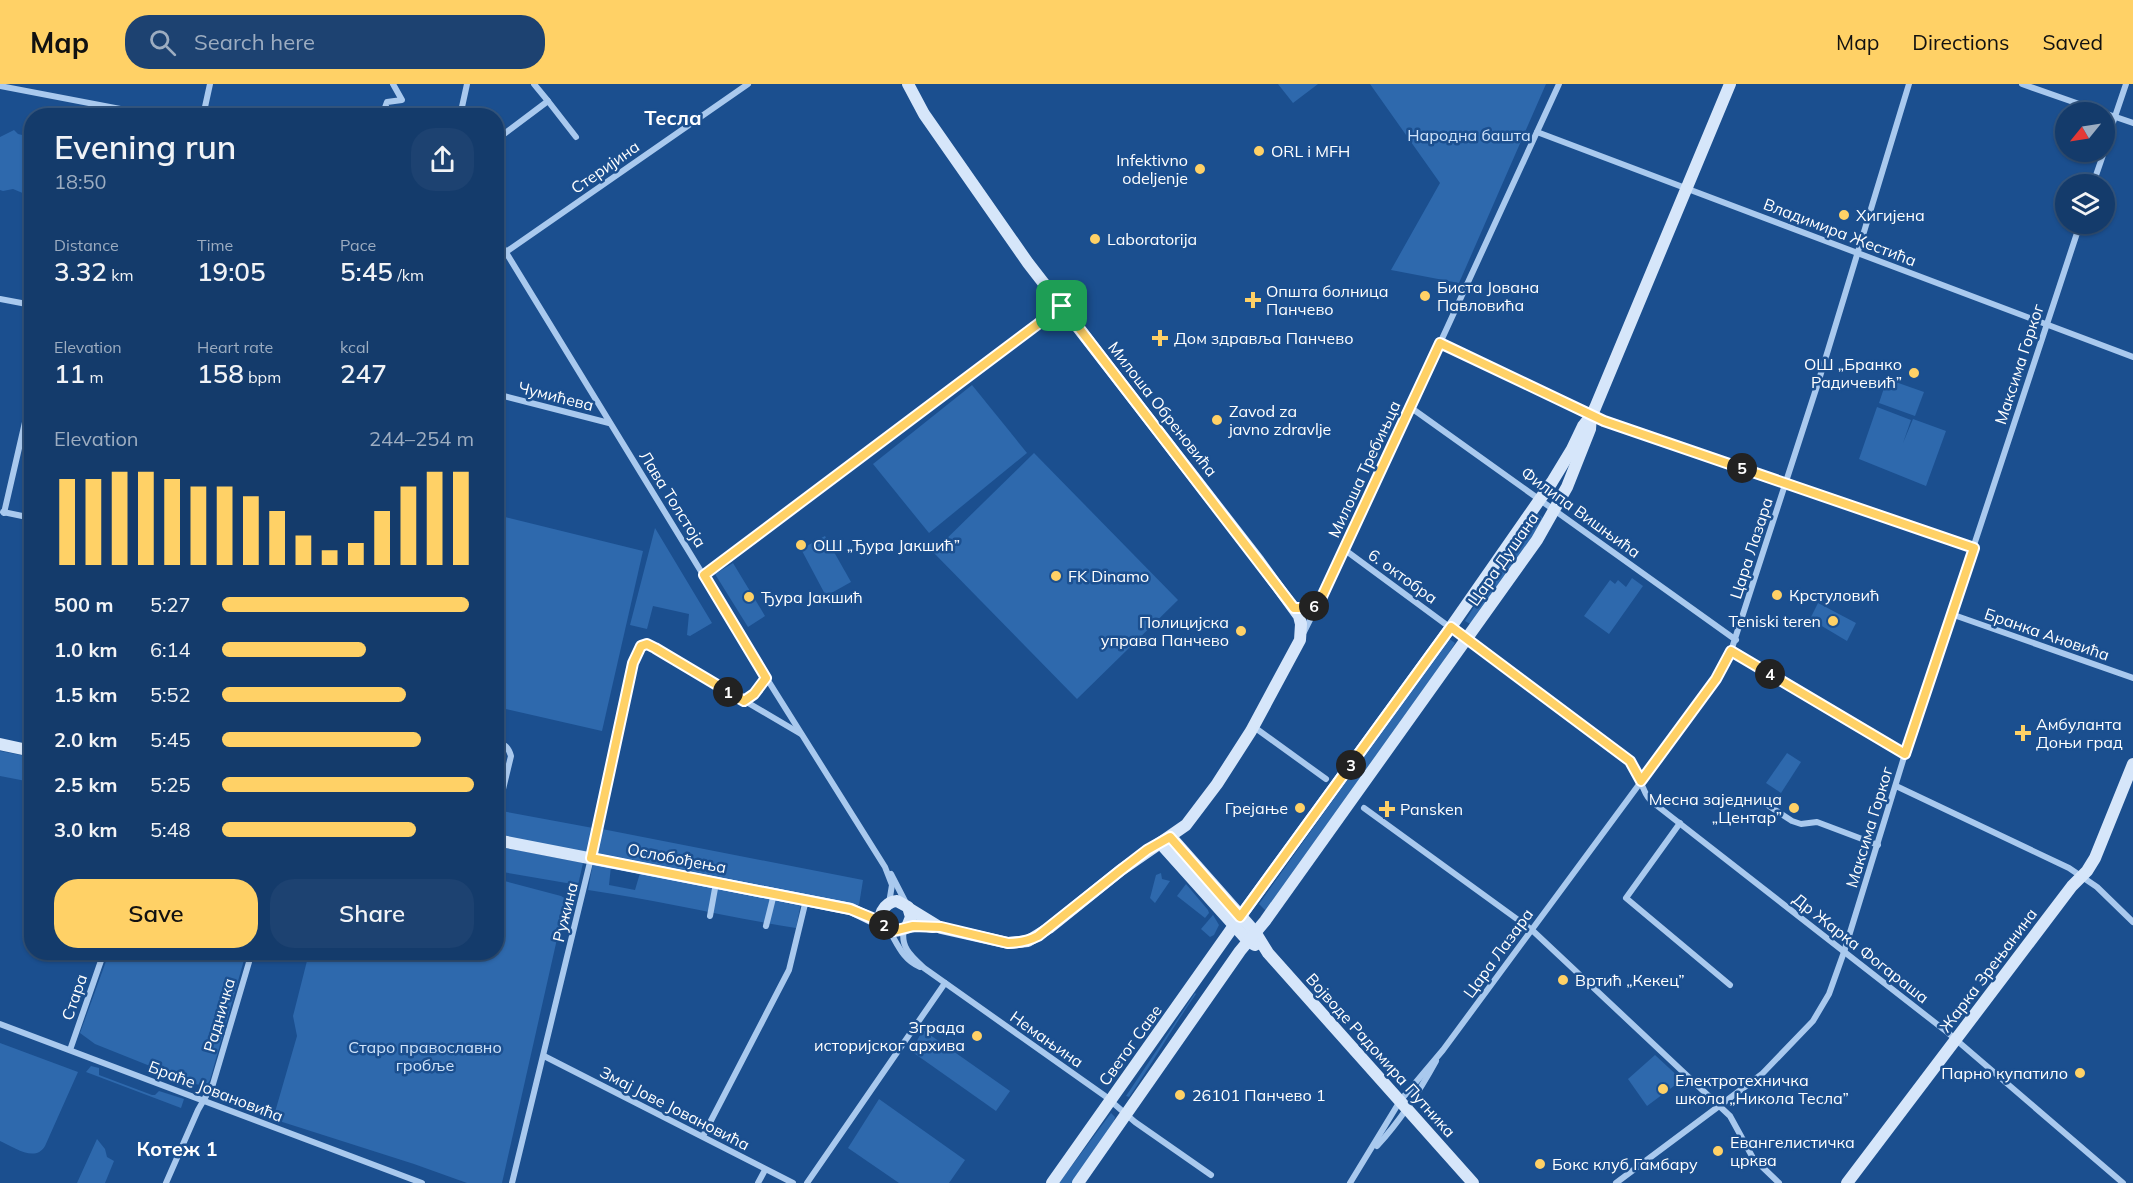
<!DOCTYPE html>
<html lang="en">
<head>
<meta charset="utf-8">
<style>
  :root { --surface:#143b6b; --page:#1d4271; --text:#f1f3f6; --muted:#9dadc1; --line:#33557e; --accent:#ffd166 }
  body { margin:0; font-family:Mulish,sans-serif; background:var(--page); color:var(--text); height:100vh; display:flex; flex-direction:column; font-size:22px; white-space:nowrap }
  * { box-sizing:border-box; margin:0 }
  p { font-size:20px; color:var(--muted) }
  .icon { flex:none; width:33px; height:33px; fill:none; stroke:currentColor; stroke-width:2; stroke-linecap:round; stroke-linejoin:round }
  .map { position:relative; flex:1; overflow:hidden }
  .drawer { position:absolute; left:24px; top:24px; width:480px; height:852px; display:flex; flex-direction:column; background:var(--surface); border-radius:24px; box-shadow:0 2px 4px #0004,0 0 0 2px var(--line) }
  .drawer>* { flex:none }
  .needle { width:39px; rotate:240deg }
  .buttons { position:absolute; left:2055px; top:18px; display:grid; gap:12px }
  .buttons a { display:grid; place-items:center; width:60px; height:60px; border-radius:50%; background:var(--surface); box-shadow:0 2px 4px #0004,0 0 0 2px var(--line); font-size:30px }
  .pin { position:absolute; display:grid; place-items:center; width:51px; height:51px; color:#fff; margin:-26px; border-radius:12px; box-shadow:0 3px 9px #0006 }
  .km { position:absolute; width:30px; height:30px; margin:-15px; border-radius:50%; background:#222; color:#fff; font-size:16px; line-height:30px; text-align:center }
  .round { display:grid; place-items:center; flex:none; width:63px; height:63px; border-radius:24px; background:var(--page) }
  .overview { display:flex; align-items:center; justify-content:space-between; height:102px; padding:0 30px }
  h1 { font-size:33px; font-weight:600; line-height:45px }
  .metrics { display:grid; grid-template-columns:repeat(3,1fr); gap:9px; height:102px; padding:6px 30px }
  .metrics div { display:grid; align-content:center }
  .metrics b { font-size:26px; font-weight:600 }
  .metrics small { font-size:16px; font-weight:400 }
  .metrics p { font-size:16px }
  .chart { height:168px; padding:12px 30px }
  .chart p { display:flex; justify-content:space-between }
  .chart svg { width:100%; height:108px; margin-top:6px; stroke:var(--accent); stroke-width:6 }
  .cta { display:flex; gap:12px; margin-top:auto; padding:12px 30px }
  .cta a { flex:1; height:69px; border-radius:24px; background:var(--accent); color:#111; font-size:24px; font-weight:600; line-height:69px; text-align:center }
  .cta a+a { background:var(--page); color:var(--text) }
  ul { padding:0 30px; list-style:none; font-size:20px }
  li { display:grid; grid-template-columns:96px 72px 1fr; align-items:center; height:45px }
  li i { height:15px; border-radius:8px; background:var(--accent) }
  header { display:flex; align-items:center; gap:36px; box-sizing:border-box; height:84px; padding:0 30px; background:var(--accent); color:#111 }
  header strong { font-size:28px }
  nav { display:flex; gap:33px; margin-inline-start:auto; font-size:21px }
  .search { width:420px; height:54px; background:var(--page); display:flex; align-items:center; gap:15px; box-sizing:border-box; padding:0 21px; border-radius:24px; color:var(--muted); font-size:22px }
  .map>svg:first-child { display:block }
  .green { fill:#2e69ad }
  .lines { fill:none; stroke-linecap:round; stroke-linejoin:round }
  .street { stroke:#a9c9ee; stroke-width:6 }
  .secondary { stroke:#d6e6fa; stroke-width:12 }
  .route-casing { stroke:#fff; stroke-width:12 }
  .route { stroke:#ffd166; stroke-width:8 }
  .poi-dot { fill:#ffd166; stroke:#1b4f8f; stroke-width:2 }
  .labels { text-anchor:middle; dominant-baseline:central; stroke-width:5; stroke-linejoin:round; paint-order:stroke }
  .park-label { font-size:16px; fill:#cfe3fa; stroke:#1b4f8f }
  .poi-label { font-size:16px; fill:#fff; stroke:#1b4f8f; text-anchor:start }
  .street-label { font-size:16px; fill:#fff; stroke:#1b4f8f }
  .quarter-label { font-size:20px; font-weight:bold; fill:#fff; stroke:#1b4f8f }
</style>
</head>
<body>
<header>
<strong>Map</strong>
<div class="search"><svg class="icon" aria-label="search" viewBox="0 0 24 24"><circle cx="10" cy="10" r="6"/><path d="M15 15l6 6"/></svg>Search here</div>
<nav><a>Map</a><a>Directions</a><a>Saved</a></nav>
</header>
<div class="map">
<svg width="2133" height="1099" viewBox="0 0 2133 1099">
  <rect width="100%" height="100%" fill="#1b4f8f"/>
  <g class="green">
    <path d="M1278,0H1318L1293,19Z"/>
    <path d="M1370,0H1546L1459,199L1391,186L1440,99Z"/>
    <path d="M14,46L18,50L31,53V129L24,125L25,110L13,105L3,107L0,106V53Z"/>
    <path d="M1887,295L1924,308L1915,332L1879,319Z"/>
    <path d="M972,301L1027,369L929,449L873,380Z"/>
    <path d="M1877,323L1911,336L1903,359L1913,335L1946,347L1926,402L1859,375Z"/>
    <path d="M1034,369L1178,516L1077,615L933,468Z"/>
    <path d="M1537,429L1543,434L1513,484L1472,541L1465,537L1503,478Z"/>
    <path d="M497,431L643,467L602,647L497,623Z"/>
    <path d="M655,444L712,539L690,552L687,551L689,530L653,522L647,545L630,541Z"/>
    <path d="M825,452L851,498L826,512L801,465Z"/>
    <path d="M733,479L765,532L748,543L715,490Z"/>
    <path d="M1632,494L1643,502L1609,550L1584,532L1610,496L1615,500L1618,496L1626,503Z"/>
    <path d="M1818,519L1856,539L1847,557L1810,535Z"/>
    <path d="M1448,554L1455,559L1429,601L1267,828L1259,820Z"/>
    <path d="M0,667L31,673V698L0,692Z"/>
    <path d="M1787,669L1801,678L1781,709L1766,699Z"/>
    <path d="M496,726L593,744L587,770L497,753Z"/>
    <path d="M602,745L863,796L859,821L844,820L597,772Z"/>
    <path d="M496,762L583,779L578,801L497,787Z"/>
    <path d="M593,779L611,782L609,801L635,806L640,789L801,819L796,844C726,833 658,816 588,806Z"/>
    <path d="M1161,789L1162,795L1170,797L1155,819L1150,814L1156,791Z"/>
    <path d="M497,795L561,812L566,815L502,1099H467L414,1080L273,1035L297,952L293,932L309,869L496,868Z"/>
    <path d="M1186,800L1208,826L1209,829L1205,834L1177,812Z"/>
    <path d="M1213,831L1219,841L1214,851L1210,853L1201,845Z"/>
    <path d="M234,868L242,871L244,876L210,996L206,1002L195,1000L95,960L80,949L109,869Z"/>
    <path d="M1195,909L1196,910C1172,944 1153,979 1129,1013L1126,1012Z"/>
    <path d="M923,946L1010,1007L996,1027L911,967Z"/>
    <path d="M0,959L78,988L45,1062C35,1079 14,1063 0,1057Z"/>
    <path d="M1655,971L1682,996L1647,1022L1628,995Z"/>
    <path d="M91,982L99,984V991L152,1011H155L159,1007L184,1015L181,1024L86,988Z"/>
    <path d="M879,1015L965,1076L949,1099H899L848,1064Z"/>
    <path d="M1111,1029L1115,1033L1114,1037L1074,1099H1059Z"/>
    <path d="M97,1055L105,1065L107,1073L114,1077L105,1099H77Z"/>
  </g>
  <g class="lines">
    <g class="street">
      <path d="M2022,0L2102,28"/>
      <path d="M0,2L157,32"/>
      <path d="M548,17L576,53"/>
      <path d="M2104,29L2133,39"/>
      <path d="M203,32L210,0"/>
      <path d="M380,32L383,29L387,18L402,16L393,0"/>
      <path d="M460,32L467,0"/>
      <path d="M1537,48L2133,273"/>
      <path d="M496,56L548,17L534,0"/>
      <path d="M2104,65L2126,0"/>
      <path d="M2093,100L2104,68"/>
      <path d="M496,152L757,579L885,783L892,801L889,819"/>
      <path d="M506,168L748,0"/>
      <path d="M0,215L32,221"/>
      <path d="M1440,259L1604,337L1974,464"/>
      <path d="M496,310L609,339"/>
      <path d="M1410,323L1736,556"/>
      <path d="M3,428L32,434"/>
      <path d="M4,429L32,308"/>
      <path d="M1345,466L1631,677C1641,689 1640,706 1651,717L1947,948L2123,1099"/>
      <path d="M703,491L1061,222"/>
      <path d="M1294,524H1307L1318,520"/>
      <path d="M1951,530L2133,594"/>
      <path d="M1304,548L1345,466L1559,0"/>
      <path d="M1731,567L1905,670"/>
      <path d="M744,617L754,610L766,594"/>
      <path d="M1254,643L1326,695"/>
      <path d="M496,661C505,658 509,665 511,672L496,734"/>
      <path d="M1896,702L2069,784L2097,803L2133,838"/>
      <path d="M1769,722L1792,737L1801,740L1817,738L1878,761"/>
      <path d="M1364,724L1532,846L1730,1032L1753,1074L1779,1099"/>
      <path d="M1680,739L1626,814L1730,901"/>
      <path d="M891,790L907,821"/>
      <path d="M710,832L716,799"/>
      <path d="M766,842L774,810"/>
      <path d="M904,845C900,863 911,872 924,884L1105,1012L1135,1038L1211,1091"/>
      <path d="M889,846C898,861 903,876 920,883"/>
      <path d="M0,940L422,1099"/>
      <path d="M70,966L104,868"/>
      <path d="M544,972L793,1099"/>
      <path d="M703,1052L789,886L806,816"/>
      <path d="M1377,1062C1401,1036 1419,1008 1436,977"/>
      <path d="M166,1099L198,1026L213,1000L252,868"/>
      <path d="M512,1099L591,774L633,579L638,566L645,560L655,564L801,650"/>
      <path d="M758,1099L765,1086"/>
      <path d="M807,1099L945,899"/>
      <path d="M1350,1099L1400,1017L1443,966L1694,626L1716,595L1731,567L1818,299L1909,0"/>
      <path d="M1616,1099L1762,990L1813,937L1829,910L1844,868L1905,670L2080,140"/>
    </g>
    <g class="secondary">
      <path d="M908,0L924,30L1028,179L1259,477L1299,532L1301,540L1300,556L1251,647L1217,700L1186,741L1121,786L1049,844L1028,857L1008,859L941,844L910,825"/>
      <path d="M0,660L32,667"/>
      <path d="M1171,753L1255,848L1268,869L1473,1099"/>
      <path d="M496,756L851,825L884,841"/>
      <path d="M1161,760L1248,857L1255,861"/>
      <path d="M907,843L911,833L908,823L897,817C884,818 874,834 887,844C896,851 904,843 914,842C920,841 927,842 933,843"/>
      <path d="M1052,1099L1240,833L1451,543L1552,398L1572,365L1583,342L1591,332"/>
      <path d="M1078,1099L1240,867L1265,837L1537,456L1567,403L1590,345L1591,332L1595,324L1730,0"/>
      <path d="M1847,1099L2072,802L2087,787L2095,774L2133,680"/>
    </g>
  </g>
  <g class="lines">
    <defs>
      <path id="route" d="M1062,222L1294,524H1307L1319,519L1440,259L1604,337L1974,464L1905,670L1731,567L1716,595L1641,697L1630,677L1451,543L1240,833L1170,753L1147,766L1121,786L1038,852C1028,857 1019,859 1008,859L941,843L913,842L893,847L877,836L850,825L591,774L633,579L641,562L647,560L655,564L744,617L754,610L766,594L704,491Z"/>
    </defs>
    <use href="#route" class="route-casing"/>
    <use href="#route" class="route"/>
  </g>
  <g class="poi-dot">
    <circle cx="1259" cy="67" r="6"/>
    <circle cx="1200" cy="85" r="6"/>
    <circle cx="1844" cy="131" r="6"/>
    <circle cx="1095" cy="155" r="6"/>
    <circle cx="1425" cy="212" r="6"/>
    <path d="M1250 207h6v6h6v6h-6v6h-6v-6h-6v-6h6z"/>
    <path d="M1157 245h6v6h6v6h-6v6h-6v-6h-6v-6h6z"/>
    <circle cx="1914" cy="289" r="6"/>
    <circle cx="1217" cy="336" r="6"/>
    <circle cx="801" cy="461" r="6"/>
    <circle cx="1056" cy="492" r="6"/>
    <circle cx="1777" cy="511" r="6"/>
    <circle cx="749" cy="513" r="6"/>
    <circle cx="1833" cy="537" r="6"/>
    <circle cx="1241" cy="547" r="6"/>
    <path d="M2020 640h6v6h6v6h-6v6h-6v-6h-6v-6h6z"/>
    <circle cx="1300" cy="724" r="6"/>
    <circle cx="1794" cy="724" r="6"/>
    <path d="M1384 716h6v6h6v6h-6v6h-6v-6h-6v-6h6z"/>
    <circle cx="1563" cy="896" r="6"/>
    <circle cx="977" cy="952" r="6"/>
    <circle cx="2080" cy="989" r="6"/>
    <circle cx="1663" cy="1005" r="6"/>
    <circle cx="1180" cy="1011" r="6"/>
    <circle cx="1718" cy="1067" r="6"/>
    <circle cx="1540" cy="1080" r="6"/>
  </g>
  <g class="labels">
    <g class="park-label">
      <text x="1469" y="51">Народна башта</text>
      <text x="425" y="963">Старо православно<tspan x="425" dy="18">гробље</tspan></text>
    </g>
    <g class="poi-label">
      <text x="1271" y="67">ORL i MFH</text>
      <text x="1188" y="76" text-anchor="end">Infektivno<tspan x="1188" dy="18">odeljenje</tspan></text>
      <text x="1856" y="131">Хигијена</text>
      <text x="1107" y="155">Laboratorija</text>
      <text x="1437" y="203">Биста Јована<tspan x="1437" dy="18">Павловића</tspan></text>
      <text x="1266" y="207">Општа болница<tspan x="1266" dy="18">Панчево</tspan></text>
      <text x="1174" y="254">Дом здравља Панчево</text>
      <text x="1902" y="280" text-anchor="end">ОШ „Бранко<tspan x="1902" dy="18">Радичевић”</tspan></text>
      <text x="1229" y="327">Zavod za<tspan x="1229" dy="18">javno zdravlje</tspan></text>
      <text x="813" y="461">ОШ „Ђура Јакшић”</text>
      <text x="1068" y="492">FK Dinamo</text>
      <text x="1789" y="511">Крстуловић</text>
      <text x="761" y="513">Ђура Јакшић</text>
      <text x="1821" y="537" text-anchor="end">Teniski teren</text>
      <text x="1229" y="538" text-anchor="end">Полицијска<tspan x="1229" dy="18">управа Панчево</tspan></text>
      <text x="2036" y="640">Амбуланта<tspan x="2036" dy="18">Доњи град</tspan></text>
      <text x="1782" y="715" text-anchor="end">Месна заједница<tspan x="1782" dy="18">„Центар”</tspan></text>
      <text x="1288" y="724" text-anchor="end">Грејање</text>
      <text x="1400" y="725">Pansken</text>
      <text x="1575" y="896">Вртић „Кекец”</text>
      <text x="965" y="943" text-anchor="end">Зграда<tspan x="965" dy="18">историјског архива</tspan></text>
      <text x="2068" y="989" text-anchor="end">Парно купатило</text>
      <text x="1675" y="996">Електротехничка<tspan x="1675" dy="18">школа „Никола Тесла”</tspan></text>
      <text x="1192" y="1011">26101 Панчево 1</text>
      <text x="1730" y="1058">Евангелистичка<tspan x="1730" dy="18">црква</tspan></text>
      <text x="1552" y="1080">Бокс клуб Гамбару</text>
    </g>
    <g class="street-label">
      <text transform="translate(605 83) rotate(-35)">Стеријина</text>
      <text transform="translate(1840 148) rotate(21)">Владимира Жестића</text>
      <text transform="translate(2019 280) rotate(-72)">Максима Горког</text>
      <text transform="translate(556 312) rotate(14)">Чумићева</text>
      <text transform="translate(1163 325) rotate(52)">Милоша Обреновића</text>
      <text transform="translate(1364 385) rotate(-65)">Милоша Требињца</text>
      <text transform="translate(673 415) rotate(58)">Лава Толстоја</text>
      <text transform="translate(1581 428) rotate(36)">Филипа Вишњића</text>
      <text transform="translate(1751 464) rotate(-72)">Цара Лазара</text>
      <text transform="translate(1503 475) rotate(-55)">Цара Душана</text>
      <text transform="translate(1403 492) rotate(36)">6. октобра</text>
      <text transform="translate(2047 550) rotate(19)">Бранка Ановића</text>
      <text transform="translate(1869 743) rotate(-73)">Максима Горког</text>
      <text transform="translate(677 774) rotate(11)">Ослобођења</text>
      <text transform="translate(565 828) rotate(-76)">Ружина</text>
      <text transform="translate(1861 864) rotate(38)">Др Жарка Фогараша</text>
      <text transform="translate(1498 869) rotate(-54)">Цара Лазара</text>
      <text transform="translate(1988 886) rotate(-53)">Жарка Зрењанина</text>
      <text transform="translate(74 913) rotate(-71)">Стара</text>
      <text transform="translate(219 931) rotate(-74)">Радничка</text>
      <text transform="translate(1047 955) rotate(35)">Немањина</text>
      <text transform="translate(1130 961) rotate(-54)">Светог Саве</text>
      <text transform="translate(1381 971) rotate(48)">Војводе Радомира Путника</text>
      <text transform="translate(216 1007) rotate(21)">Браће Јовановића</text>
      <text transform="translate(675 1024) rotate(27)">Змај Јове Јовановића</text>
    </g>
    <g class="quarter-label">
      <text x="673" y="33">Тесла</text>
      <text x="177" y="1064">Котеж 1</text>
    </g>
  </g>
</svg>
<div class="buttons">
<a><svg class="needle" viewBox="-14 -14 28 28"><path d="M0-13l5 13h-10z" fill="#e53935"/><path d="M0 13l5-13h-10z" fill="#9dadc1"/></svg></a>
<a><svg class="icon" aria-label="layers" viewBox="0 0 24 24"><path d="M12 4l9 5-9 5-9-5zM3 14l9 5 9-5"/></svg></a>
</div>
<div class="pin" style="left:1062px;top:222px;background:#1e9e55"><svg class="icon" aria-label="arrive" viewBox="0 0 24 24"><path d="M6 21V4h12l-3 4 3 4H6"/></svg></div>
<b class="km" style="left:728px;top:608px">1</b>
<b class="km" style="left:884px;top:841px">2</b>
<b class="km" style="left:1351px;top:681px">3</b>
<b class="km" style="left:1770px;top:590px">4</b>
<b class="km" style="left:1742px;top:384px">5</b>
<b class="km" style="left:1314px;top:522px">6</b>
<section class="drawer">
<div class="overview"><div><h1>Evening run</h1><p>18:50</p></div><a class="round"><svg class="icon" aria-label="share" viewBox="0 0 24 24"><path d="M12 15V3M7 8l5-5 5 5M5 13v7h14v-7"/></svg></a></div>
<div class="metrics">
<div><p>Distance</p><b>3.32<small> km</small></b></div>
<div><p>Time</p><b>19:05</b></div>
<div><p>Pace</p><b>5:45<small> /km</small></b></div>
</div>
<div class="metrics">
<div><p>Elevation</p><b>11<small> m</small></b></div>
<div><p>Heart rate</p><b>158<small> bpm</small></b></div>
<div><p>kcal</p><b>247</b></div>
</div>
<div class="chart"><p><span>Elevation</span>244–254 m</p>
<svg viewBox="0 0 160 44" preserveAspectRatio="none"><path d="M5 44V9M15 44V9M25 44V6M35 44V6M45 44V9M55 44V12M65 44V12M75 44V16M85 44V22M95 44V32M105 44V38M115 44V35M125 44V22M135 44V12M145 44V6M155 44V6"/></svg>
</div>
<ul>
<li><b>500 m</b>5:27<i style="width:98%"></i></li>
<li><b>1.0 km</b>6:14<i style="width:57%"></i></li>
<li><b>1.5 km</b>5:52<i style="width:73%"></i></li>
<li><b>2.0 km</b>5:45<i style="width:79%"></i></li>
<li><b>2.5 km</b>5:25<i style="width:100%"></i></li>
<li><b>3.0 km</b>5:48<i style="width:77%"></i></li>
</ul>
<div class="cta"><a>Save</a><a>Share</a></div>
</section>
</div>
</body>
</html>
